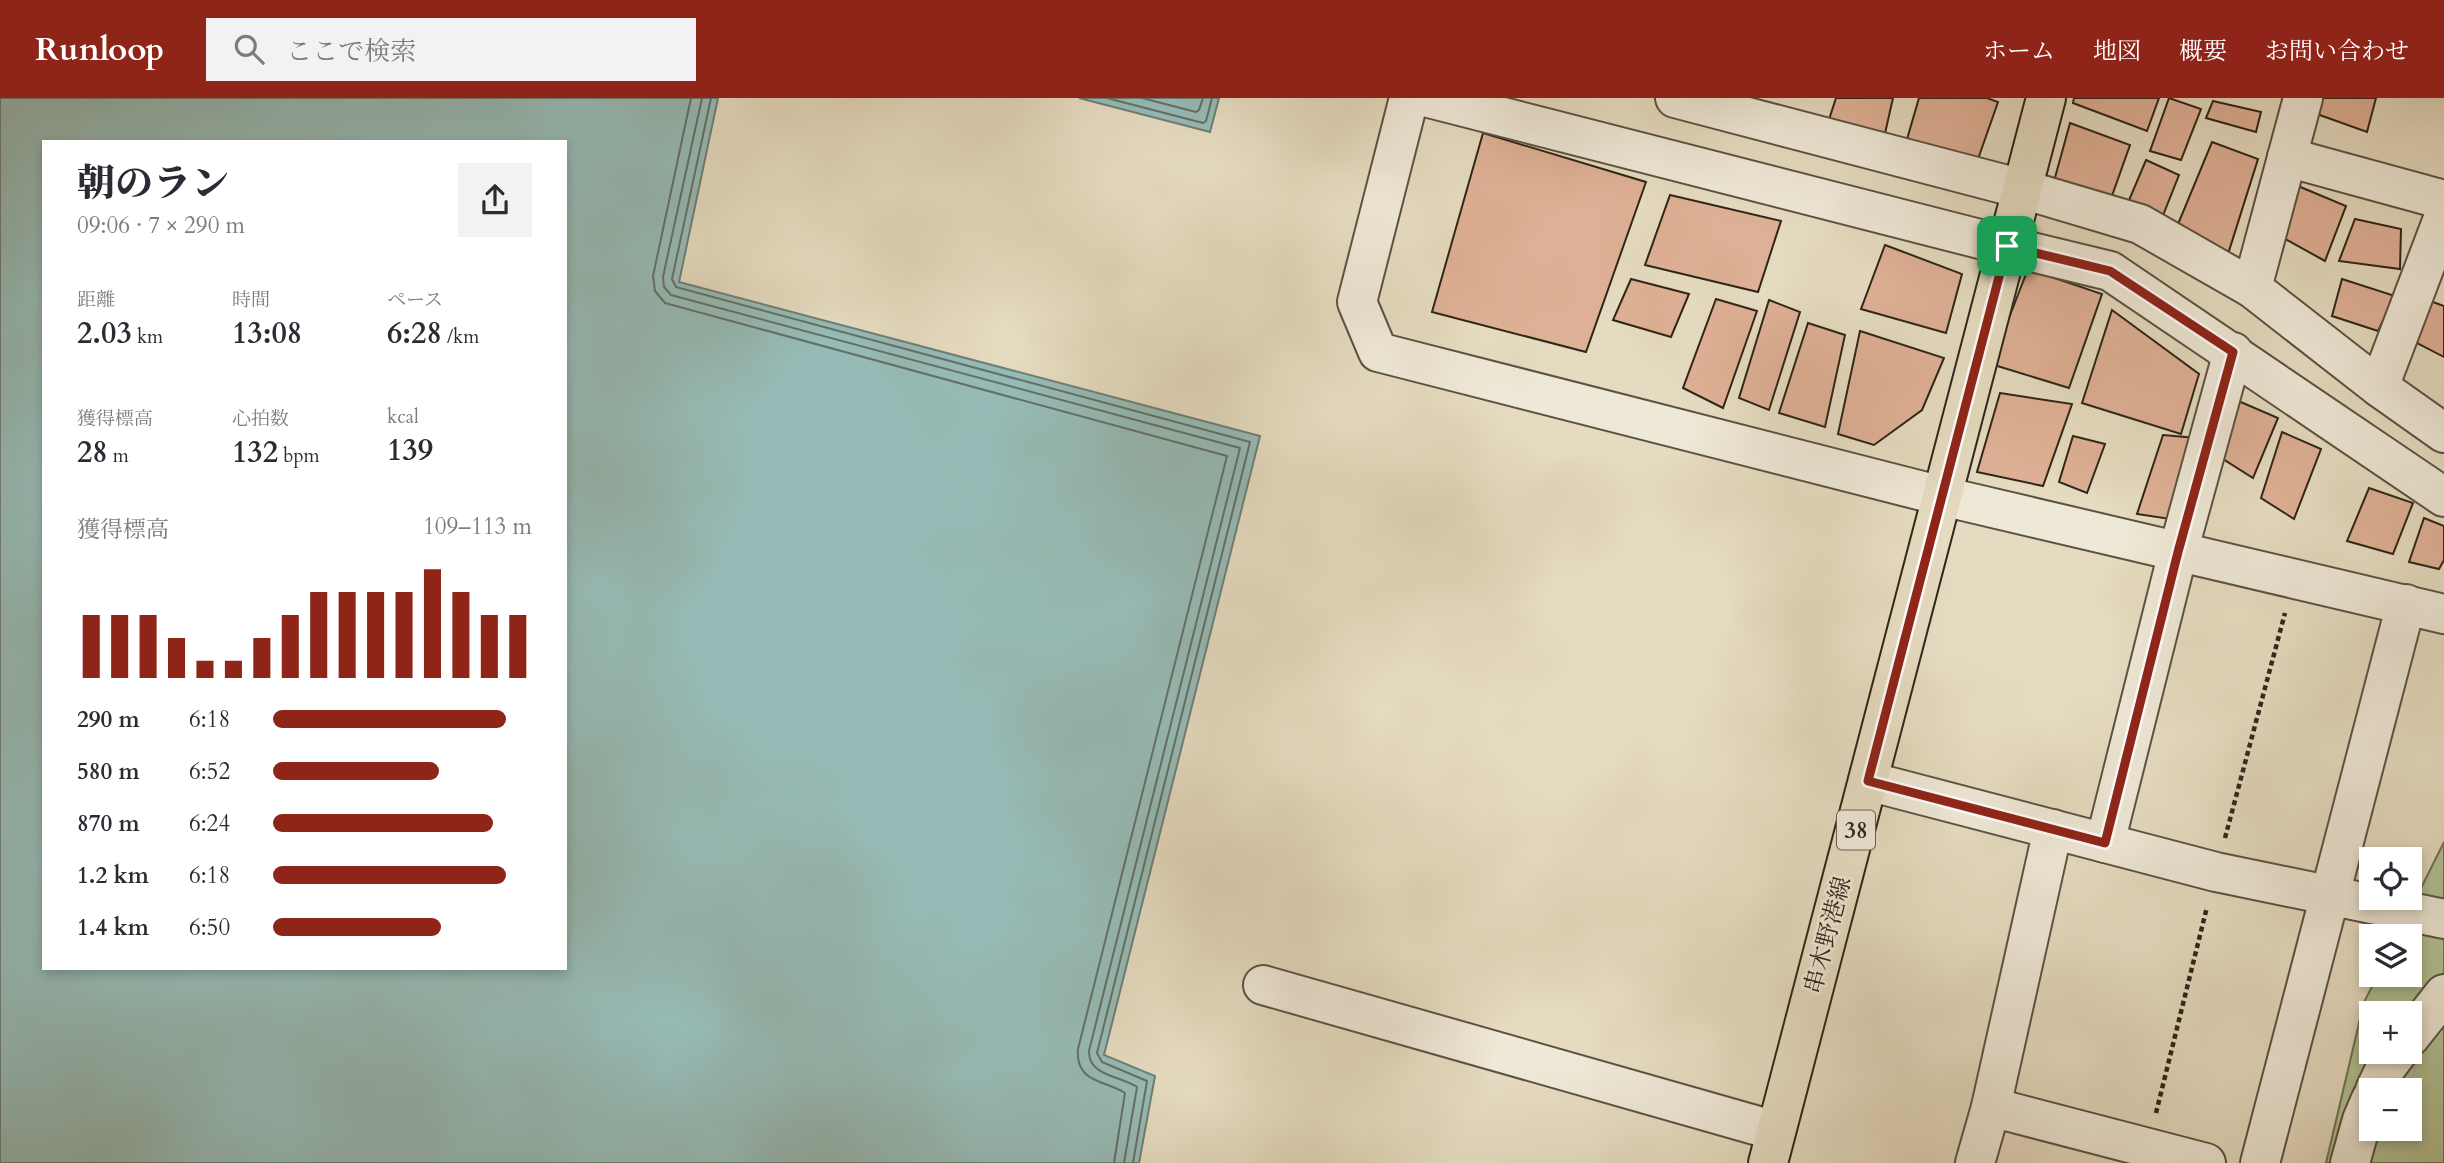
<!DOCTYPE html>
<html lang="ja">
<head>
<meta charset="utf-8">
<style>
  :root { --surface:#fff; --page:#f2f2f3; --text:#2b2b33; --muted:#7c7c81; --accent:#8f2418 }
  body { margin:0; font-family:Cardo,"Noto Serif JP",serif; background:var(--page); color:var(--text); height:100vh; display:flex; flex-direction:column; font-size:26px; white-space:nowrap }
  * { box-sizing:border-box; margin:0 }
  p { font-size:23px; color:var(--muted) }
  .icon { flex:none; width:38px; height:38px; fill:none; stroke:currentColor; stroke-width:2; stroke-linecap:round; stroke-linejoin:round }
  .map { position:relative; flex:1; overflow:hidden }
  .drawer { position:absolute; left:42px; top:42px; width:525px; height:830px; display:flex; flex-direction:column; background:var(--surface); border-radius:0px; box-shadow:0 4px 10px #0003 }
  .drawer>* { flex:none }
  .tools { position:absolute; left:2359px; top:749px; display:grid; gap:14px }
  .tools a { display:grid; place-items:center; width:63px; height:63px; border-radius:0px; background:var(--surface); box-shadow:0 4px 10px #0003; font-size:35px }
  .pin { position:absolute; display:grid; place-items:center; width:60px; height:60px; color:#fff; margin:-30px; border-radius:14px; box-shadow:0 4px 10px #0006 }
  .round { display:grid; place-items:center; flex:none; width:74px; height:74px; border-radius:0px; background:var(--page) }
  .summary { display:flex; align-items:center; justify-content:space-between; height:119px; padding:0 35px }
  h1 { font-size:38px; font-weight:800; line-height:52px }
  .stats { display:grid; grid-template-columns:repeat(3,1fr); gap:10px; height:119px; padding:7px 35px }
  .stats div { display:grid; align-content:center }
  .stats b { font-size:30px; font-weight:800 }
  .stats small { font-size:19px; font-weight:400 }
  .stats p { font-size:19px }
  .chart { height:196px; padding:14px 35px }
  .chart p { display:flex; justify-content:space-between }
  .chart svg { width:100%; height:126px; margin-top:7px; stroke:var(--accent); stroke-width:6 }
  ul { padding:0 35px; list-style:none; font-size:23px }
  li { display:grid; grid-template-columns:112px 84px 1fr; align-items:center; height:52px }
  li i { height:18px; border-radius:9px; background:var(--accent) }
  header { display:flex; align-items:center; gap:42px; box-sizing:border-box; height:98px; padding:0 35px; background:var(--accent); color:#fff }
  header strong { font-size:33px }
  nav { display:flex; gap:38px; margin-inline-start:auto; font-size:24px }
  .search { width:490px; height:63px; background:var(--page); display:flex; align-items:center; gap:18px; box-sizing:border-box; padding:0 24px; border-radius:0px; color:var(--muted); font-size:26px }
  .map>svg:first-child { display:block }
  .green { fill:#b2c194; stroke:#707356; stroke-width:2; fill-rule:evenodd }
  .water { fill:#96bbb6; stroke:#6d7f77; stroke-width:2; fill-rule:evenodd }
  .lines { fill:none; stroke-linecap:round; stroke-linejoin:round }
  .shore { stroke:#627068; stroke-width:2 }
  .building { fill:#deb095; stroke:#2f2519; stroke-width:2 }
  .minor-casing { stroke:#5c5243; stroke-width:42 }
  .major-casing { stroke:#2f2519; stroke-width:42 }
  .path { stroke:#2f2519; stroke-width:4.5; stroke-dasharray:5 3.5; stroke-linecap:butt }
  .minor { stroke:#eee8d6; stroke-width:38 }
  .major { stroke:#e5dbc0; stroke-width:38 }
  .route-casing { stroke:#fff; stroke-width:14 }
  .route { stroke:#8f2418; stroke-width:9 }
  .labels { text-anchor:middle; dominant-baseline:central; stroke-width:5; stroke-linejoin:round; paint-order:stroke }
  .shield { fill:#eee8d6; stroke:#686052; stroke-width:2 }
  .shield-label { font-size:23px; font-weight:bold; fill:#2f2519 }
  .street-label { font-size:24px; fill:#2f2519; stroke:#eee8d6 }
</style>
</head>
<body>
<header>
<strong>Runloop</strong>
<div class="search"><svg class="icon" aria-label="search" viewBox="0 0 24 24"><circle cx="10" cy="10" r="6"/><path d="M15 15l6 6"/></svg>ここで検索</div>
<nav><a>ホーム</a><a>地図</a><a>概要</a><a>お問い合わせ</a></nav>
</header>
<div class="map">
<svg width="2444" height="1065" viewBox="0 0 2444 1065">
  <rect width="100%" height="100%" fill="#e5dbc0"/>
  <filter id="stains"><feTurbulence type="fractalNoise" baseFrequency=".00286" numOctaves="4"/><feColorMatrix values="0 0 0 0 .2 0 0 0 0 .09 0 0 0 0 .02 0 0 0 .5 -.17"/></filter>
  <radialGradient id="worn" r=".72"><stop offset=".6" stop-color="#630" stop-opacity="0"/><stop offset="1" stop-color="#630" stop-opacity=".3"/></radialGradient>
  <path class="green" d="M2444,744V1065H2326L2364,904L2378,877H2410V838H2397ZM2371,915H2410V954H2371ZM2371,992H2410V1031H2371Z"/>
  <g class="water">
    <path d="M0,0H718L679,184L1260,338L1104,957L1155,978L1139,1065H0ZM44,44H565V870H44Z"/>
    <path d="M1079,0H1219L1210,34Z"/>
  </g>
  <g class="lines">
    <g class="shore">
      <path d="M691,0L653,178L655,193L665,205L1227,358L1078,951C1075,985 1105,982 1125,995L1114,1065"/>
      <path d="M702,0L663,179L664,189L671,197L1240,350L1089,953C1088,978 1121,978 1137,989L1124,1065"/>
      <path d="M711,0L672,181L676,189L1250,344L1097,955L1102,964L1147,983L1133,1065"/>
      <path d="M1107,0L1203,25L1206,23L1212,0"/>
      <path d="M1142,0L1196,14L1199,12L1203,0"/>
    </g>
  </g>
  <g class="building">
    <path d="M1836,0H1893L1881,53L1823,40Z"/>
    <path d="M1919,0H1987L1998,4L1971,81L1903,55Z"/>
    <path d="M2074,0H2159L2147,33L2073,5Z"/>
    <path d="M2169,0L2201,11L2181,62L2150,53Z"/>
    <path d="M2321,0H2376L2367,34L2317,16Z"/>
    <path d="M2213,3L2261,14L2256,34L2206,20Z"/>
    <path d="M2070,25L2130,47L2108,109L2053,87Z"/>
    <path d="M1483,35L1646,84L1586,254L1432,214Z"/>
    <path d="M2212,44L2258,61L2223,172L2171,143Z"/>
    <path d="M2146,62L2179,77L2158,130L2124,114Z"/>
    <path d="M2298,88L2346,108L2325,163L2278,137Z"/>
    <path d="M1670,97L1781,123L1758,194L1645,167Z"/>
    <path d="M2355,121L2401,131L2400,171L2339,163Z"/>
    <path d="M1885,147L1962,176L1946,235L1861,211Z"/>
    <path d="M2028,171L2102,196L2069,290L1991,266Z"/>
    <path d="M1631,181L1689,196L1671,239L1613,222Z"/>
    <path d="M2342,181L2395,198L2378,233L2332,218Z"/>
    <path d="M2422,200L2444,208V259L2411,242Z"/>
    <path d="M1716,201L1757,213L1723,310L1683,290Z"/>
    <path d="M1769,202L1800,214L1769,312L1739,300Z"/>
    <path d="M2112,212L2199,276L2181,336L2082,305Z"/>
    <path d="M1808,225L1845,237L1825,329L1779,315Z"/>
    <path d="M1860,233L1944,260L1922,312L1874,347L1838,336Z"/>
    <path d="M2000,295L2072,306L2043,388L1977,374Z"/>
    <path d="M2236,302L2278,320L2253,380L2212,354Z"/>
    <path d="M2282,334L2321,351L2294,421L2261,400Z"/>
    <path d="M2163,337L2197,340L2170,421L2137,416Z"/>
    <path d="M2073,338L2105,346L2087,395L2059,384Z"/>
    <path d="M2369,390L2413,405L2393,456L2347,443Z"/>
    <path d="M2424,420L2444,428V462L2439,471L2409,464Z"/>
  </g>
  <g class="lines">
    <defs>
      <g id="minor">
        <path d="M1409,0L1357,204L1378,254L1942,398L2444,516"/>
        <path d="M1429,0L2007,148L2110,173L2444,399"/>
        <path d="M1675,0L2022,91L2140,126L2252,190L2379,289L2444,335"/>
        <path d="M2287,59L2444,102"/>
        <path d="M2252,190L2303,0"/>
        <path d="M2379,289L2444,118"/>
        <path d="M1868,683L2216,774L2444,821"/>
        <path d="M2105,745L2178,454L2233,254"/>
        <path d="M1263,887L1776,1033"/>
        <path d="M2410,939L2444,896"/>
        <path d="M2375,992L2385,971L2398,954"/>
        <path d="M1991,1009L2206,1065"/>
        <path d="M1975,1065L1991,1009L2053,731"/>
        <path d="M2260,1065L2406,506"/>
        <path d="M2350,1065L2362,1022L2371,1001"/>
      </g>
      <path id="major" d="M1768,1065L2046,0"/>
    </defs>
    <use href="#minor" class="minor-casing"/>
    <use href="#major" class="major-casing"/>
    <g class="path">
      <path d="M2225,740L2285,515"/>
      <path d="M2156,1015L2207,809"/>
    </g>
    <use href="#minor" class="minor"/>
    <use href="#major" class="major"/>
  </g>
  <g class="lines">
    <defs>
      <path id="route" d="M2007,148L2110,173L2233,254L2178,454L2105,745L1868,683Z"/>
    </defs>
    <use href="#route" class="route-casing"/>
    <use href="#route" class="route"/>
  </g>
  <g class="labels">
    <rect class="shield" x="1837" y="712.5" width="38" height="39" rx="5"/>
    <g class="shield-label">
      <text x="1856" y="732">38</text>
    </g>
    <g class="street-label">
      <text transform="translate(1828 837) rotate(-75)">串木野港線</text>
    </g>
  </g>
  <rect width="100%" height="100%" filter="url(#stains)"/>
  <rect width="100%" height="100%" fill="url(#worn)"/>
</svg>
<div class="tools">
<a><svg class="icon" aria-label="locate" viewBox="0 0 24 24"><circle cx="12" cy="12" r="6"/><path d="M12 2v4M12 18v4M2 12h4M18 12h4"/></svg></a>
<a><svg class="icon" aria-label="layers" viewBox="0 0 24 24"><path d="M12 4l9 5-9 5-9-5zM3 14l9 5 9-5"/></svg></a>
<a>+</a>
<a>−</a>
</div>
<div class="pin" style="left:2007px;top:148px;background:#1e9e55"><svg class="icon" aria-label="arrive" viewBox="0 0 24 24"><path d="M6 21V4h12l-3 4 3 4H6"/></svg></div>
<section class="drawer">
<div class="summary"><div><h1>朝のラン</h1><p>09:06 · 7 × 290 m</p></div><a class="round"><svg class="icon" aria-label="share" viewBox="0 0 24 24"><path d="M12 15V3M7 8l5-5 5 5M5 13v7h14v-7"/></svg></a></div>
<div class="stats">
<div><p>距離</p><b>2.03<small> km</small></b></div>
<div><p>時間</p><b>13:08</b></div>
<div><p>ペース</p><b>6:28<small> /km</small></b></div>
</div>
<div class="stats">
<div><p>獲得標高</p><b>28<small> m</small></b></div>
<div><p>心拍数</p><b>132<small> bpm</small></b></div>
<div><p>kcal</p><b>139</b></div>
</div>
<div class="chart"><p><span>獲得標高</span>109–113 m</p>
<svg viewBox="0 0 160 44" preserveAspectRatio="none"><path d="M5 44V22M15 44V22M25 44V22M35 44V30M45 44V38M55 44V38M65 44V30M75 44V22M85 44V14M95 44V14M105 44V14M115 44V14M125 44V6M135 44V14M145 44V22M155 44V22"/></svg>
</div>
<ul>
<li><b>290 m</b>6:18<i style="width:90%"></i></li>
<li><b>580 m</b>6:52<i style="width:64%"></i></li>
<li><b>870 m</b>6:24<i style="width:85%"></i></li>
<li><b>1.2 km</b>6:18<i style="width:90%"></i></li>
<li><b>1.4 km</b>6:50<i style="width:65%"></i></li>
</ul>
</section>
</div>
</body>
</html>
